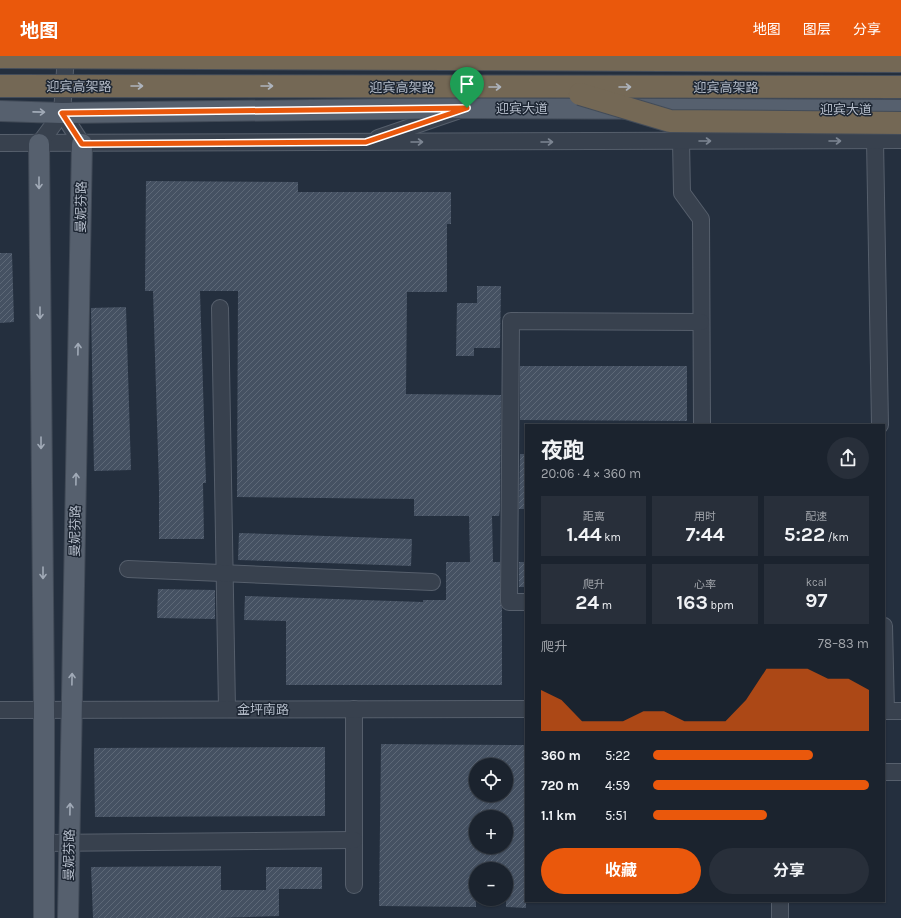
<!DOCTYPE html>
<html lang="zh">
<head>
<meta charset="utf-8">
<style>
  :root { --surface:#1b232e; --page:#282f3a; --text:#f1f3f6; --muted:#a0a4aa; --line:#39404a; --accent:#ea580c }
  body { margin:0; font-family:Karla,"Noto Sans SC",sans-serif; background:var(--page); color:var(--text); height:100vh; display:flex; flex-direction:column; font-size:15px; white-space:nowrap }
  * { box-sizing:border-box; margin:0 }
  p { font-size:13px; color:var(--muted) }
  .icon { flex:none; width:22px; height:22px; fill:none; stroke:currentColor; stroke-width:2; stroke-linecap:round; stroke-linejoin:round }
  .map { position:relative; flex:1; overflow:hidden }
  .sheet { position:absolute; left:525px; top:368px; width:360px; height:478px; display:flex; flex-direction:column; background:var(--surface); border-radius:0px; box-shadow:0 1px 3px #0004,0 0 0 1px var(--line) }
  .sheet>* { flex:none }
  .tools { position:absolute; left:469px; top:702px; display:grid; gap:8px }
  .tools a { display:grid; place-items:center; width:44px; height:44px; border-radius:50%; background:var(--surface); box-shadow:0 1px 3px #0004,0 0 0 1px var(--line); font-size:20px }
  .pin { position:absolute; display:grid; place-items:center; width:34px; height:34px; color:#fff; margin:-41px -17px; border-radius:50% 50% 50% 0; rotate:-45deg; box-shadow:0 0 4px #0007 }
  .pin .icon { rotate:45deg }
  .round { display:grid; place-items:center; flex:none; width:42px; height:42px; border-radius:21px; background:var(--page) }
  .summary { display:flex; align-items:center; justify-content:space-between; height:68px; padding:0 16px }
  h1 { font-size:22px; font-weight:700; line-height:30px }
  .stats { display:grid; grid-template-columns:repeat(3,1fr); gap:6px; height:68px; padding:4px 16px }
  .stats div { display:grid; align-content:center; border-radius:0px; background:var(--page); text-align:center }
  .stats b { font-size:20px; font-weight:700 }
  .stats small { font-size:11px; font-weight:400 }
  .stats p { font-size:11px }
  .chart { height:112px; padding:8px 16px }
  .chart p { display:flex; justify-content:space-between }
  .chart svg { width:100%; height:72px; margin-top:4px; fill:var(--accent); opacity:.7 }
  .action { display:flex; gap:8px; margin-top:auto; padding:8px 16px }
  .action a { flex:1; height:46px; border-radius:24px; background:var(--accent); color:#fff; font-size:16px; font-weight:700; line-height:46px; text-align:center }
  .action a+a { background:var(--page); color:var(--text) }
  ul { padding:0 16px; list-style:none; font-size:13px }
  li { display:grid; grid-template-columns:64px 48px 1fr; align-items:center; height:30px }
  li i { height:10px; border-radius:5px; background:var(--accent) }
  header { display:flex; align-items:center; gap:24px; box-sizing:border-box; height:56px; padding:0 20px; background:var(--accent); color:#fff }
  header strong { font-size:19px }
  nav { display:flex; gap:22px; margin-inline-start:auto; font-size:14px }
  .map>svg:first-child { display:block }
  .building { fill:url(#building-hatch); fill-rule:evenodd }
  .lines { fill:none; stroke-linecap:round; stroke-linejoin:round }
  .minor-casing { stroke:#565f6c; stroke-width:18 }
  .major-casing { stroke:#414a57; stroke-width:22 }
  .minor { stroke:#38414e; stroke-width:16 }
  .major { stroke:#56606e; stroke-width:20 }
  .highway-bridge-casing { stroke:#434c59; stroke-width:24; stroke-linecap:butt }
  .highway-bridge { stroke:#746855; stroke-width:22 }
  .oneway { stroke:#aeb4bd }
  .oneway2 { stroke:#a1aab7 }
  .oneway3 { stroke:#7c8592 }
  .route-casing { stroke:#fff; stroke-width:8 }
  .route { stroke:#ea580c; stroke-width:5 }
  .labels { text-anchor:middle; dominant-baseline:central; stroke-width:3; stroke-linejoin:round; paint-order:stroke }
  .street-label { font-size:13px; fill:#b4bcc9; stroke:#1d2633 }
</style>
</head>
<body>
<header>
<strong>地图</strong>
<nav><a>地图</a><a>图层</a><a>分享</a></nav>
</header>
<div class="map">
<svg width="901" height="862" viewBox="0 0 901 862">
  <defs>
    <pattern id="building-hatch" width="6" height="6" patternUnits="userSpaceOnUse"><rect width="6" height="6" fill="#455162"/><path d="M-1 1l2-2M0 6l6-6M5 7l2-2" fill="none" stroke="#5d6877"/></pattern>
  </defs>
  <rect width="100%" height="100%" fill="#242f3e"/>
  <g class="building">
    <path d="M146,125L298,126V136H451V168H447V236H407L406,338L501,339L500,453L499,460H492L493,506H500V546L502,552V629H286V565L244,564L245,540L423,546V544H446V506H470L469,460H414V443L237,441L238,235H200L206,427H203L204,483H159V431L153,235H145Z"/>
    <path d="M0,197H12L14,266L0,267Z"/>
    <path d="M477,230H501L500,292H474V300H456L457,247H477Z"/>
    <path d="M126,251L131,414L94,415L91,252Z"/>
    <path d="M520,310H687V365L520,364Z"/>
    <path d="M520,398H526V453H519Z"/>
    <path d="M239,477L412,483L411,510L238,504Z"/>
    <rect x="519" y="506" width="7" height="25"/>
    <path d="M158,533L215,534V563L157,562Z"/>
    <path d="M381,688L526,689V852L506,851V813H476V851L379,850ZM476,709H506V739H476ZM476,761H506V791H476Z"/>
    <path d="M325,691V760L95,761L94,692Z"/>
    <path d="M221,810V834H266V811H322V833H279V860L220,862H93L91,811Z"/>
  </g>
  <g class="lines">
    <defs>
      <g id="minor">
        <path d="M62,57L82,88"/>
        <path d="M378,82L457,55"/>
        <path d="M875,84L880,369"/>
        <path d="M681,85L682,137L701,163L702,369"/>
        <path d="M0,87L901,84"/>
        <path d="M39,88L62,57L66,0"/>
        <path d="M220,252L227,653"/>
        <path d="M128,513L432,526"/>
        <path d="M526,546H509L511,265L701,266"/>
        <path d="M884,570L886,655"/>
        <path d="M354,653V829"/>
        <path d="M0,654L526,653"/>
        <path d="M884,655H901"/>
        <path d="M884,716H901"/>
        <path d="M44,787L354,784"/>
        <path d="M780,845V862"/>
      </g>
      <g id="major">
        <path d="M0,55L62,57L467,52L901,54"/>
        <path d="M39,88L44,653V862"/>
        <path d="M68,862L82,88"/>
      </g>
    </defs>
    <use href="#minor" class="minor-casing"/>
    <use href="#major" class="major-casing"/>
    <use href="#minor" class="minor"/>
    <use href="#major" class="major"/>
    <defs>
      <g id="highway-bridge">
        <path d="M0,1L901,5"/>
        <path d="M0,30L901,31"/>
        <path d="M580,38L670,65L901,67"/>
      </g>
    </defs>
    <use href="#highway-bridge" class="highway-bridge-casing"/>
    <use href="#highway-bridge" class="highway-bridge"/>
  </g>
  <defs><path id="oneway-shaft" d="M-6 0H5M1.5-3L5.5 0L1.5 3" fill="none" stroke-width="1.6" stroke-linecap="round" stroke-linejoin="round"/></defs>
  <g class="oneway">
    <use href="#oneway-shaft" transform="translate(137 30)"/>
    <use href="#oneway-shaft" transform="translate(267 30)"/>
    <use href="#oneway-shaft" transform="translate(495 31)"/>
    <use href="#oneway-shaft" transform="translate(625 31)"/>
  </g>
  <g class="oneway2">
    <use href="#oneway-shaft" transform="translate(39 56) rotate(1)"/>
    <use href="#oneway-shaft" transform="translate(39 127) rotate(90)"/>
    <use href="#oneway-shaft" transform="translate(40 257) rotate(90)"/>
    <use href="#oneway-shaft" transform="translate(78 293) rotate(-89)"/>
    <use href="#oneway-shaft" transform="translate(41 387) rotate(90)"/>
    <use href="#oneway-shaft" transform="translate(76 423) rotate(-89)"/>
    <use href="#oneway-shaft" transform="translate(43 517) rotate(90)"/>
    <use href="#oneway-shaft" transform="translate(72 623) rotate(-89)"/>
    <use href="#oneway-shaft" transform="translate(70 753) rotate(-89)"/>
  </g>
  <g class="oneway3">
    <use href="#oneway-shaft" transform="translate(705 85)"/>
    <use href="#oneway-shaft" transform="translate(835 85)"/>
    <use href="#oneway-shaft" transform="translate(417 86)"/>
    <use href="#oneway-shaft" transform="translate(547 86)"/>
  </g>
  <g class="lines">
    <defs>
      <path id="route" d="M467,52L366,86L82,88L62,57Z"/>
    </defs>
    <use href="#route" class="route-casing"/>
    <use href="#route" class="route"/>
  </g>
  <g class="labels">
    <g class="street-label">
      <text x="79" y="30">迎宾高架路</text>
      <text x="402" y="31">迎宾高架路</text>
      <text x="726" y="31">迎宾高架路</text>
      <text x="522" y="52">迎宾大道</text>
      <text x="846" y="53">迎宾大道</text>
      <text transform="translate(81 151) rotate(-89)">曼妮芬路</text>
      <text transform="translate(75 475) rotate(-89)">曼妮芬路</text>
      <text x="263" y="653">金坪南路</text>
      <text transform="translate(69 799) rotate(-89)">曼妮芬路</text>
    </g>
  </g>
</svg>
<div class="tools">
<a><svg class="icon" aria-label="locate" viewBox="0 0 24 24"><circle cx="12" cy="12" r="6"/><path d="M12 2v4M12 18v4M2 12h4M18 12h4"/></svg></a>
<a>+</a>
<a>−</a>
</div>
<div class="pin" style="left:467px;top:52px;background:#1e9e55"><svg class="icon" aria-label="arrive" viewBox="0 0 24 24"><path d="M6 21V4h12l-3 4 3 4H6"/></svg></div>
<section class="sheet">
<div class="summary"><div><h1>夜跑</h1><p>20:06 · 4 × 360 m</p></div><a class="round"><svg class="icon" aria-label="share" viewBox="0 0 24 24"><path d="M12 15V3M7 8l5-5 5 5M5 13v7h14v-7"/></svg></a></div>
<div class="stats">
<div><p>距离</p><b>1.44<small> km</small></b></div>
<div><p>用时</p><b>7:44</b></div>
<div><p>配速</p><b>5:22<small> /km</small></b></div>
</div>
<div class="stats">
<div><p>爬升</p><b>24<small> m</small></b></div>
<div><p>心率</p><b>163<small> bpm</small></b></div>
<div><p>kcal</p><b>97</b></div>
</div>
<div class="chart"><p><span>爬升</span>78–83 m</p>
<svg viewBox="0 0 160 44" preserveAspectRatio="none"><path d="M0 44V19L10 25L20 38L30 38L40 38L50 32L60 32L70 38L80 38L90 38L100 25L110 6L120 6L130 6L140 12L150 12L160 19V44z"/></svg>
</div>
<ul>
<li><b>360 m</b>5:22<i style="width:74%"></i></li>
<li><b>720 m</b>4:59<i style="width:100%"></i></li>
<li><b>1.1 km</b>5:51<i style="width:53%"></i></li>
</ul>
<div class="action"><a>收藏</a><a>分享</a></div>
</section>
</div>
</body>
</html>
